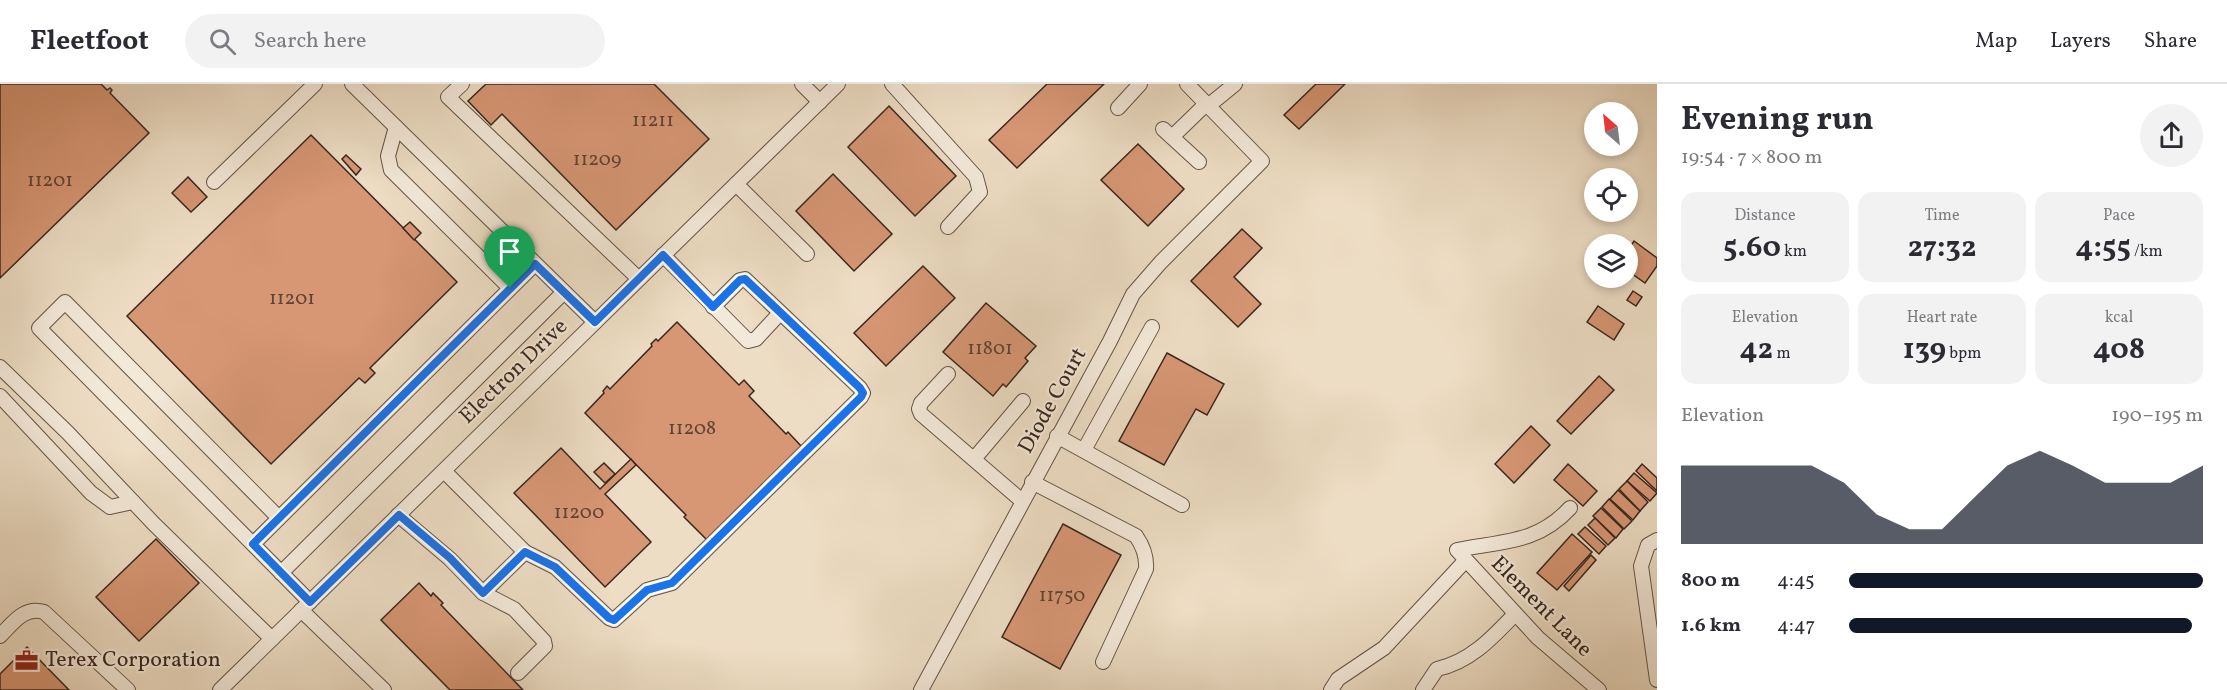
<!DOCTYPE html>
<html lang="en">
<head>
<meta charset="utf-8">
<style>
  :root { --surface:#fff; --page:#f2f2f3; --text:#2b2b33; --muted:#7c7c81; --line:#e1e1e2; --accent:#111827 }
  body { margin:0; font-family:Vollkorn,serif; background:var(--page); color:var(--text); height:100vh; display:flex; flex-direction:column; font-size:22px; white-space:nowrap }
  * { box-sizing:border-box; margin:0 }
  p { font-size:20px; color:var(--muted) }
  .icon { flex:none; width:33px; height:33px; fill:none; stroke:currentColor; stroke-width:2; stroke-linecap:round; stroke-linejoin:round }
  .map { position:relative; flex:1; overflow:hidden }
  .drawer { display:flex; flex-direction:column; background:var(--surface); width:570px }
  .drawer>* { flex:none }
  .needle { width:39px; rotate:332deg }
  .fabs { position:absolute; left:1584px; top:18px; display:grid; gap:12px }
  .fabs a { display:grid; place-items:center; width:54px; height:54px; border-radius:50%; background:var(--surface); box-shadow:0 3px 9px #0003; font-size:30px }
  .pin { position:absolute; display:grid; place-items:center; width:51px; height:51px; color:#fff; margin:-62px -26px; border-radius:50% 50% 50% 0; rotate:-45deg; box-shadow:0 0 6px #0007 }
  .pin .icon { rotate:45deg }
  .round { display:grid; place-items:center; flex:none; width:63px; height:63px; border-radius:32px; background:var(--page) }
  .head { display:flex; align-items:center; justify-content:space-between; height:102px; padding:0 24px }
  h1 { font-size:33px; font-weight:700; line-height:45px }
  .stats { display:grid; grid-template-columns:repeat(3,1fr); gap:9px; height:102px; padding:6px 24px }
  .stats div { display:grid; align-content:center; border-radius:15px; background:var(--page); text-align:center }
  .stats b { font-size:30px; font-weight:700 }
  .stats small { font-size:16px; font-weight:400 }
  .stats p { font-size:16px }
  .chart { height:168px; padding:12px 24px }
  .chart p { display:flex; justify-content:space-between }
  .chart svg { width:100%; height:108px; margin-top:6px; fill:var(--accent); opacity:.7 }
  ul { padding:0 24px; list-style:none; font-size:20px }
  li { display:grid; grid-template-columns:96px 72px 1fr; align-items:center; height:45px }
  li i { height:15px; border-radius:8px; background:var(--accent) }
  header { display:flex; align-items:center; gap:36px; box-sizing:border-box; height:84px; padding:0 30px; background:var(--surface); border-bottom:2px solid var(--line) }
  header strong { font-size:28px }
  nav { display:flex; gap:33px; margin-inline-start:auto; font-size:21px }
  .search { width:420px; height:54px; background:var(--page); display:flex; align-items:center; gap:15px; box-sizing:border-box; padding:0 21px; border-radius:33px; color:var(--muted); font-size:22px }
  main { display:flex; flex:1; min-height:0 }
  .map>svg:first-child { display:block }
  .building { fill:#d79674; stroke:#38271f; stroke-width:1.5 }
  .lines { fill:none; stroke-linecap:round; stroke-linejoin:round }
  .minor-casing { stroke:#655448; stroke-width:16 }
  .minor { stroke:#f3e9d9; stroke-width:14 }
  .route-casing { stroke:#fff; stroke-width:12 }
  .route { stroke:#1a73e8; stroke-width:8 }
  .labels { text-anchor:middle; dominant-baseline:central; stroke-width:4.5; stroke-linejoin:round; paint-order:stroke }
  .number-label { font-size:20px; fill:#604334 }
  .street-label { font-size:22px; fill:#38271f; stroke:#f3e9d9 }
  .poi-label { font-size:22px; fill:#38271f; stroke:#f3e9d9; text-anchor:start }
</style>
</head>
<body>
<header>
<strong>Fleetfoot</strong>
<div class="search"><svg class="icon" aria-label="search" viewBox="0 0 24 24"><circle cx="10" cy="10" r="6"/><path d="M15 15l6 6"/></svg>Search here</div>
<nav><a>Map</a><a>Layers</a><a>Share</a></nav>
</header>
<main>
<div class="map">
<svg width="1657" height="606" viewBox="0 0 1657 606">
  <rect width="100%" height="100%" fill="#edddc4"/>
  <filter id="stains"><feTurbulence type="fractalNoise" baseFrequency=".00333" numOctaves="4"/><feColorMatrix values="0 0 0 0 .2 0 0 0 0 .09 0 0 0 0 .02 0 0 0 .5 -.17"/></filter>
  <radialGradient id="worn" r=".72"><stop offset=".6" stop-color="#630" stop-opacity="0"/><stop offset="1" stop-color="#630" stop-opacity=".3"/></radialGradient>
  <g class="building">
    <path d="M0,0H101L107,6L110,4L112,6L110,9L149,49L0,194Z"/>
    <path d="M486,0H654L709,55L616,146L502,30L491,41L468,17Z"/>
    <path d="M1047,0H1104L1017,84L989,56Z"/>
    <path d="M1316,0H1345L1299,45L1284,31Z"/>
    <path d="M889,22L956,92L915,132L848,63Z"/>
    <path d="M311,51L457,198L370,284L375,289L365,299L359,294L271,380L127,232Z"/>
    <path d="M1138,60L1184,105L1148,142L1101,96Z"/>
    <path d="M346,71L361,85L356,91L342,75Z"/>
    <path d="M833,90L892,150L854,187L796,127Z"/>
    <path d="M188,93L207,113L191,128L172,109Z"/>
    <path d="M410,138L421,149L414,156L403,144Z"/>
    <path d="M1242,145L1262,164L1234,193L1261,220L1238,243L1191,197Z"/>
    <path d="M1634,157L1657,174V182L1645,199L1628,187V166Z"/>
    <path d="M923,182L955,214L886,282L854,249Z"/>
    <path d="M1633,207L1642,213L1636,222L1627,216Z"/>
    <path d="M986,219L1036,262L1025,274L1028,277L1006,303L1003,300L993,312L943,268Z"/>
    <path d="M1598,222L1624,240L1614,256L1587,238Z"/>
    <path d="M677,238L739,301L744,296L754,307L749,312L786,350L788,348L802,363L707,456L684,433L686,431L585,329L604,309L603,307L607,302L610,305L652,262L651,260L656,255L658,257Z"/>
    <path d="M1167,269L1224,300L1207,331L1196,325L1164,381L1119,357Z"/>
    <path d="M1599,292L1614,306L1571,350L1557,337Z"/>
    <path d="M1531,342L1550,361L1514,399L1495,380Z"/>
    <path d="M561,364L600,405L631,375L636,381L605,410L651,458L605,503L514,409Z"/>
    <path d="M604,379L615,390L605,399L594,388Z"/>
    <path d="M1568,380L1597,407L1583,422L1554,396Z"/>
    <path d="M1642,380L1657,394V407L1636,387Z"/>
    <path d="M1634,389L1657,409L1650,417L1627,397Z"/>
    <path d="M1627,397L1648,418L1640,427L1619,405Z"/>
    <path d="M1618,406L1640,427L1633,436L1610,415Z"/>
    <path d="M1609,415L1632,437L1624,445L1602,423Z"/>
    <path d="M1601,424L1623,445L1616,454L1593,432Z"/>
    <path d="M1595,434L1615,454L1608,461L1588,441Z"/>
    <path d="M1063,440L1121,471L1060,585L1002,553Z"/>
    <path d="M1585,443L1606,462L1599,470L1578,450Z"/>
    <path d="M1572,450L1592,468L1557,506L1537,489Z"/>
    <path d="M156,455L199,499L139,557L96,513Z"/>
    <path d="M1591,471L1596,476L1569,507L1564,502Z"/>
    <path d="M419,499L431,512L433,509L443,519L441,521L523,606H450L381,536Z"/>
    <path d="M27,563L69,606H0V590Z"/>
  </g>
  <g class="lines">
    <defs>
      <g id="minor">
        <path d="M352,0L595,238"/>
        <path d="M462,0L448,13L639,195"/>
        <path d="M802,0L820,18"/>
        <path d="M892,0L976,93L980,108L948,143"/>
        <path d="M1208,22L1235,0"/>
        <path d="M1118,24L1140,0"/>
        <path d="M396,43L388,72L391,86L510,204"/>
        <path d="M1163,45L1199,78"/>
        <path d="M1172,53L1206,20"/>
        <path d="M214,98L315,0"/>
        <path d="M736,100L807,170"/>
        <path d="M663,171L748,257L756,255L780,229"/>
        <path d="M0,283L68,349L154,440L272,555"/>
        <path d="M948,290L921,319L919,325L921,330L1022,417"/>
        <path d="M0,312L91,409L110,423L133,418"/>
        <path d="M1057,352L1182,421"/>
        <path d="M1084,366L1152,243"/>
        <path d="M974,375L1023,317"/>
        <path d="M444,387L525,468L483,509"/>
        <path d="M1032,398L1136,452C1143,462 1147,472 1146,485L1103,578"/>
        <path d="M1570,424C1537,460 1501,457 1457,466L1538,554L1599,606"/>
        <path d="M398,431L450,475L483,509L514,525L544,557L545,562L518,589"/>
        <path d="M279,434L65,218L39,244L310,518"/>
        <path d="M1657,456L1648,461L1641,482L1657,596"/>
        <path d="M253,460L535,180"/>
        <path d="M525,468L555,483L609,534L614,536L647,506L672,499L861,313L863,309L860,304L745,195L740,196L713,223"/>
        <path d="M281,489L564,208"/>
        <path d="M301,526L384,606"/>
        <path d="M0,552C13,539 24,522 44,528L128,606"/>
        <path d="M220,606L838,0"/>
        <path d="M921,606L1110,257L1133,210L1161,178L1262,77L1187,0"/>
        <path d="M1331,606L1338,595L1384,564L1465,477"/>
        <path d="M1423,606L1437,585C1470,578 1492,554 1515,530"/>
      </g>
    </defs>
    <use href="#minor" class="minor-casing"/>
    <use href="#minor" class="minor"/>
  </g>
  <g class="lines">
    <defs>
      <path id="route" d="M663,171L713,223L740,196L745,195L860,304L863,309L861,313L672,499L647,506L614,536L609,534L555,483L525,468L483,509L450,474L399,431L310,518L253,460L535,180L595,238Z"/>
    </defs>
    <use href="#route" class="route-casing"/>
    <use href="#route" class="route"/>
  </g>
  <defs>
    <symbol id="office-bare" viewBox="-9 -9 18 18"><path d="M-6-3h4V-5.5h4V-3h4V5H-6ZM-1-4.5V-3h2v-1.5ZM-6 0V1H6V0Z" fill="#8f2418" stroke="#f3e9d9" stroke-width="2.5" paint-order="stroke"/></symbol>
  </defs>
  <g fill-rule="evenodd">
    <use href="#office-bare" x="10" y="560" width="33" height="33"/>
  </g>
  <g class="labels">
    <g class="number-label">
      <text x="653" y="37">11211</text>
      <text x="597" y="76">11209</text>
      <text x="50" y="97">11201</text>
      <text x="292" y="215">11201</text>
      <text x="990" y="265">11801</text>
      <text x="692" y="345">11208</text>
      <text x="579" y="429">11200</text>
      <text x="1062" y="512">11750</text>
    </g>
    <g class="street-label">
      <text transform="translate(514 288) rotate(-44)">Electron Drive</text>
      <text transform="translate(1053 317) rotate(-61)">Diode Court</text>
      <text transform="translate(1541 523) rotate(45)">Element Lane</text>
    </g>
    <g class="poi-label">
      <text x="45" y="576">Terex Corporation</text>
    </g>
  </g>
  <rect width="100%" height="100%" filter="url(#stains)"/>
  <rect width="100%" height="100%" fill="url(#worn)"/>
</svg>
<div class="fabs">
<a><svg class="needle" viewBox="-14 -14 28 28"><path d="M0-13l5 13h-10z" fill="#e53935"/><path d="M0 13l5-13h-10z" fill="#7c7c81"/></svg></a>
<a><svg class="icon" aria-label="locate" viewBox="0 0 24 24"><circle cx="12" cy="12" r="6"/><path d="M12 2v4M12 18v4M2 12h4M18 12h4"/></svg></a>
<a><svg class="icon" aria-label="layers" viewBox="0 0 24 24"><path d="M12 4l9 5-9 5-9-5zM3 14l9 5 9-5"/></svg></a>
</div>
<div class="pin" style="left:510px;top:204px;background:#1e9e55"><svg class="icon" aria-label="arrive" viewBox="0 0 24 24"><path d="M6 21V4h12l-3 4 3 4H6"/></svg></div>
</div>
<section class="drawer">
<div class="head"><div><h1>Evening run</h1><p>19:54 · 7 × 800 m</p></div><a class="round"><svg class="icon" aria-label="share" viewBox="0 0 24 24"><path d="M12 15V3M7 8l5-5 5 5M5 13v7h14v-7"/></svg></a></div>
<div class="stats">
<div><p>Distance</p><b>5.60<small> km</small></b></div>
<div><p>Time</p><b>27:32</b></div>
<div><p>Pace</p><b>4:55<small> /km</small></b></div>
</div>
<div class="stats">
<div><p>Elevation</p><b>42<small> m</small></b></div>
<div><p>Heart rate</p><b>139<small> bpm</small></b></div>
<div><p>kcal</p><b>408</b></div>
</div>
<div class="chart"><p><span>Elevation</span>190–195 m</p>
<svg viewBox="0 0 160 44" preserveAspectRatio="none"><path d="M0 44V12L10 12L20 12L30 12L40 12L50 19L60 32L70 38L80 38L90 25L100 12L110 6L120 12L130 19L140 19L150 19L160 12V44z"/></svg>
</div>
<ul>
<li><b>800 m</b>4:45<i style="width:100%"></i></li>
<li><b>1.6 km</b>4:47<i style="width:97%"></i></li>
</ul>
</section>
</main>
</body>
</html>
